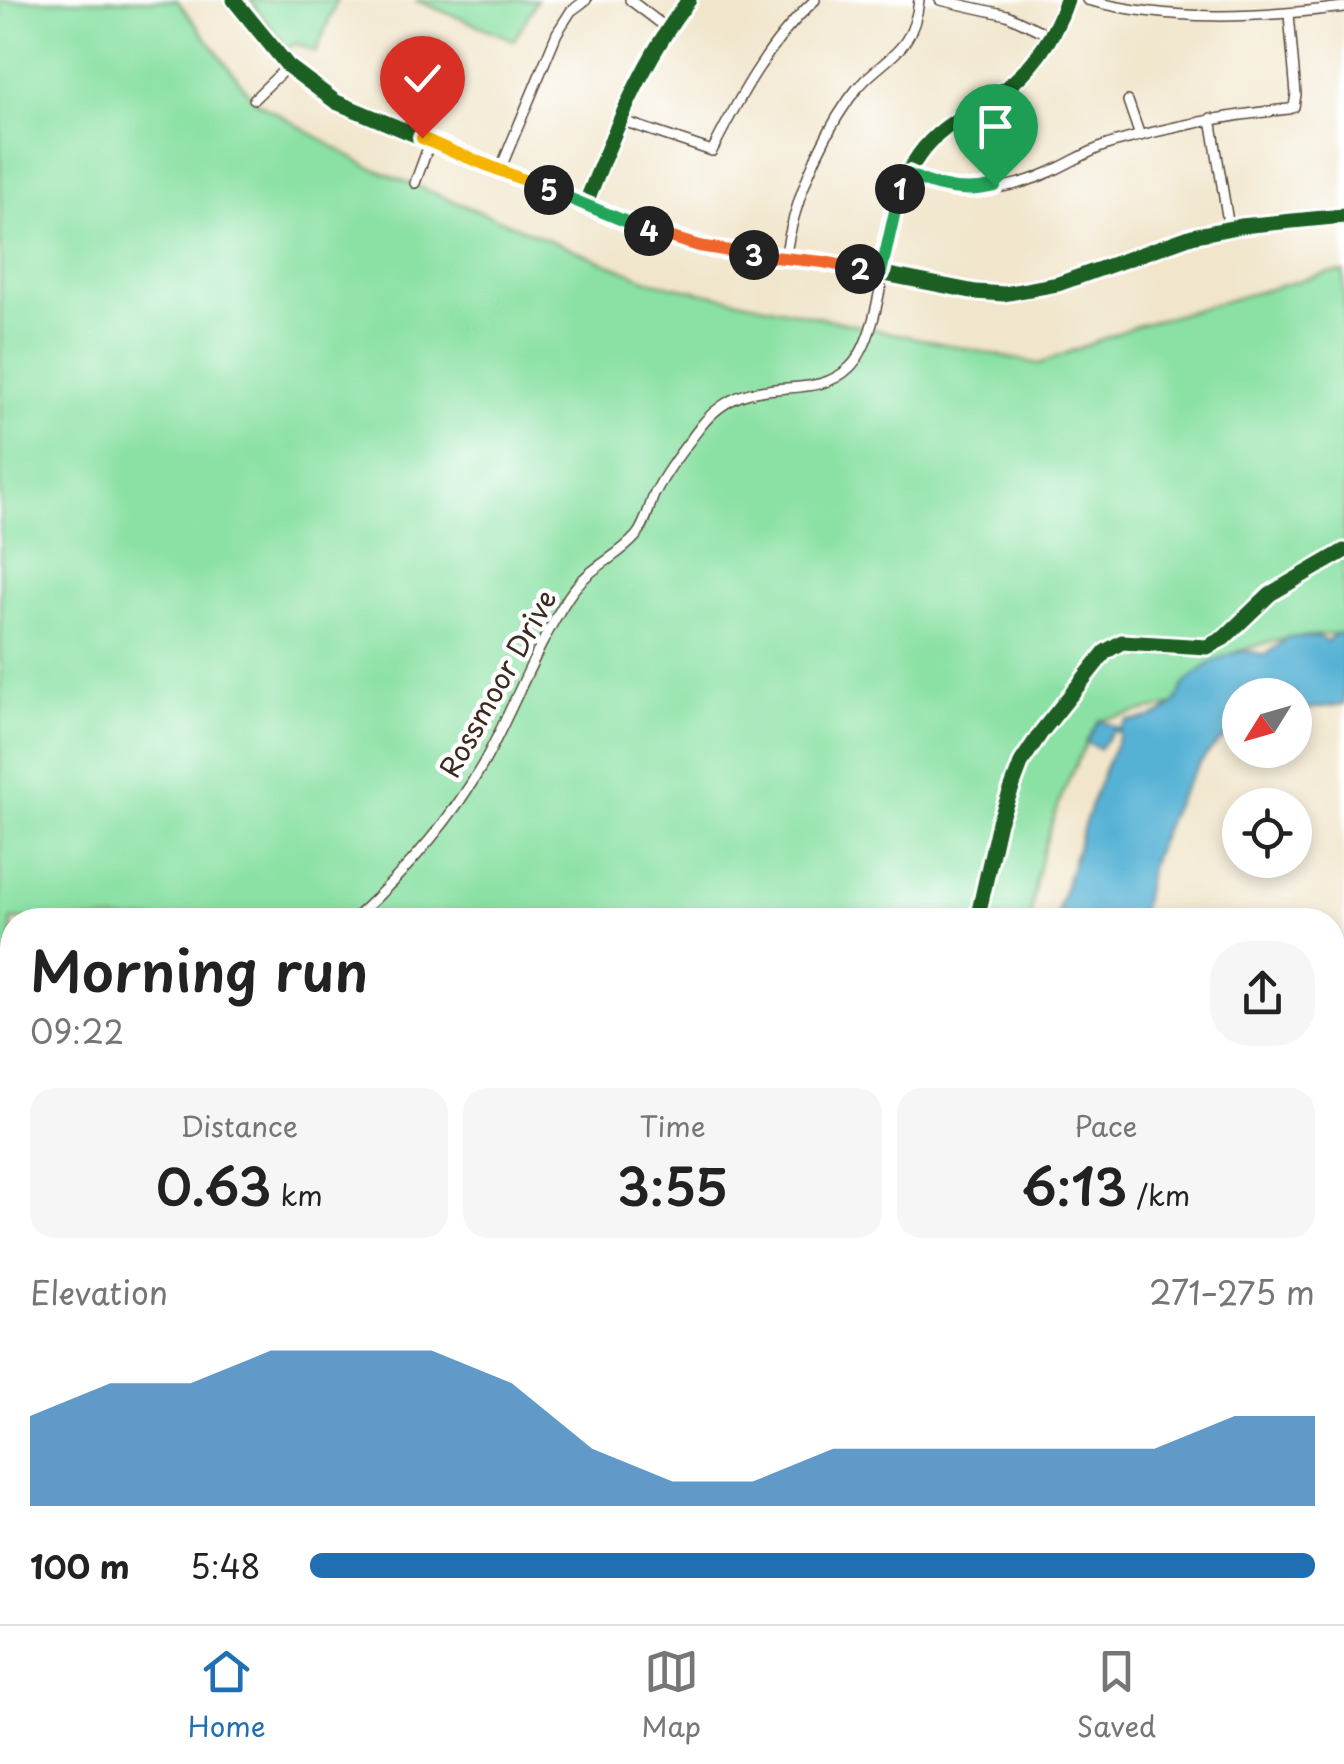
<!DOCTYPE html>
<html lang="en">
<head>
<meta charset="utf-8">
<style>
  :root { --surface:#fff; --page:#f6f6f6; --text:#222; --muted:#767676; --line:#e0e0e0; --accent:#1f6fb2 }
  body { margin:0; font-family:"Playpen Sans",sans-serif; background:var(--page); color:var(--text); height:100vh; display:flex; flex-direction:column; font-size:38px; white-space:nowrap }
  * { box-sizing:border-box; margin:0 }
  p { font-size:32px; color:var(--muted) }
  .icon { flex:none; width:55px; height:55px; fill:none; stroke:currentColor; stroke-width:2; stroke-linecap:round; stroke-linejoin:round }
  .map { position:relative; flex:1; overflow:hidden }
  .details { position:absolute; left:0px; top:908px; width:1345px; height:718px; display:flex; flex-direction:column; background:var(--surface); border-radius:40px 40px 0 0; box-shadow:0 5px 15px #0003 }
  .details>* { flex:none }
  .needle { width:65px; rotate:233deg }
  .controls { position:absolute; left:1222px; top:678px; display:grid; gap:20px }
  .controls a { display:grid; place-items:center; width:90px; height:90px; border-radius:50%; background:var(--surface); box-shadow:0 5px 15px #0003; font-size:50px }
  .pin { position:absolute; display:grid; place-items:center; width:85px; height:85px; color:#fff; margin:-102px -42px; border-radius:50% 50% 50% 0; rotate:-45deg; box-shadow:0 0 10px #0007 }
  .pin .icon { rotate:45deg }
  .km { position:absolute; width:50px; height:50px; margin:-25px; border-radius:50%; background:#222; color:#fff; font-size:28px; line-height:50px; text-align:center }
  .round { display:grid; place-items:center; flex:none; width:105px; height:105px; border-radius:40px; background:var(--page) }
  .overview { display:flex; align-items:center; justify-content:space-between; height:170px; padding:0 30px }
  h1 { font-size:55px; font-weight:600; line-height:75px }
  .figures { display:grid; grid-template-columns:repeat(3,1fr); gap:15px; height:170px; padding:10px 30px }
  .figures div { display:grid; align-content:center; border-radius:25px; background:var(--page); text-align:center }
  .figures b { font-size:50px; font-weight:600 }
  .figures small { font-size:28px; font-weight:400 }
  .figures p { font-size:28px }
  .chart { height:280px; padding:20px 30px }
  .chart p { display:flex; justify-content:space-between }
  .chart svg { width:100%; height:180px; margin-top:10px; fill:var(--accent); opacity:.7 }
  ul { padding:0 30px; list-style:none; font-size:32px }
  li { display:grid; grid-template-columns:160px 120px 1fr; align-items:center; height:75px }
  li i { height:25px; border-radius:12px; background:var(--accent) }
  .tabs { display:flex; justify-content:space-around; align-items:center; height:140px; border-top:2px solid var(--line); background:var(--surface); font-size:28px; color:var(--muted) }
  .tabs a { display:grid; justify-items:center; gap:5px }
  .tabs .active { color:var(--accent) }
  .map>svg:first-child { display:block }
  .green { fill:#8be1a4; stroke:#638661; stroke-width:2.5 }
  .water { fill:#57b2d5; stroke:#496e7a; stroke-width:2.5 }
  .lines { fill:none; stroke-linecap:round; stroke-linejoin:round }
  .stream { stroke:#57b2d5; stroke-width:2.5 }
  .minor-casing { stroke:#564638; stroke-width:12 }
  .minor { stroke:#fff; stroke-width:9 }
  .cycleway-casing { stroke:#fff; stroke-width:21 }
  .cycleway { stroke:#1b5e20; stroke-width:15 }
  .split-1-casing { stroke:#fff; stroke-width:20 }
  .split-2-casing { stroke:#fff; stroke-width:20 }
  .split-3-casing { stroke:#fff; stroke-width:20 }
  .split-4-casing { stroke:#fff; stroke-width:20 }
  .split-5-casing { stroke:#fff; stroke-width:20 }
  .split-6-casing { stroke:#fff; stroke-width:20 }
  .split-7-casing { stroke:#fff; stroke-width:20 }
  .split-1 { stroke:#22a559; stroke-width:12 }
  .split-2 { stroke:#22a559; stroke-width:12 }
  .split-3 { stroke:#f0652b; stroke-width:12 }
  .split-4 { stroke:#f0652b; stroke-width:12 }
  .split-5 { stroke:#22a559; stroke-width:12 }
  .split-6 { stroke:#f5b400; stroke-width:12 }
  .split-7 { stroke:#f5b400; stroke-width:12 }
  .labels { text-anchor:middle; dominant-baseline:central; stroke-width:9; stroke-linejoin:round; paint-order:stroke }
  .street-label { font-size:28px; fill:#3b2a1e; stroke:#fff }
</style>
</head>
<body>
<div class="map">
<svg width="1344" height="1624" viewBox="0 0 1344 1624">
  <rect width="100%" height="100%" fill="#fff"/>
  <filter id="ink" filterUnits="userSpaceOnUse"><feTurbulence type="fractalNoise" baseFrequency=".01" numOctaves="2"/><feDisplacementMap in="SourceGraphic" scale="20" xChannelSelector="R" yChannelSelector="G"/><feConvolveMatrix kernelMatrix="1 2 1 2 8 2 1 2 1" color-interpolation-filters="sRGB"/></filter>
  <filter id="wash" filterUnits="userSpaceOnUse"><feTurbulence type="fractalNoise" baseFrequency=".0048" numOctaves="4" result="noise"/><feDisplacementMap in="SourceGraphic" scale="40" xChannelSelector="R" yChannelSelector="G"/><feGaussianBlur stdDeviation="2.25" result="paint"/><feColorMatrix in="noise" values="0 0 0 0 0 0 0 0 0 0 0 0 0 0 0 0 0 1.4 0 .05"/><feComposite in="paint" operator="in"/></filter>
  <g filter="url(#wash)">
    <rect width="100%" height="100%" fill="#f1e6cc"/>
    <g class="green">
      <path d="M0,0H177L254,100L367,166L653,282L1039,364L1133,327L1326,273L1344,272V633C1285,637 1203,645 1174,705L1100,720C1067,772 1034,858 1031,920H12V1382L0,1377Z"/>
      <path d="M250,0H337L316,52L295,43L288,49Z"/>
      <path d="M415,0H537L514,40Z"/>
    </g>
    <g class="water">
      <path d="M1335,634H1344V704L1295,711V695H1240V729C1198,746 1168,815 1153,858C1146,877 1145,900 1139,920H1055C1075,856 1091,793 1121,733L1113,731L1099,749L1086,742L1100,720L1120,729L1128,720C1142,722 1162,716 1173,705C1179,700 1180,690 1185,684C1203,665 1239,642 1265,656L1287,637H1319L1326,642Z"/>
      <path d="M0,1383L12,1386V1509L0,1506Z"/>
    </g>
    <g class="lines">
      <path class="stream" d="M151,1624L159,1612"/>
    </g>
  </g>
  <g filter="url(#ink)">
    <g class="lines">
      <defs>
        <g id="minor">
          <path d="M234,0L288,66L336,102L638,227L713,249L823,262L976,292L1004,294L1058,284L1192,236L1241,226L1344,216"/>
          <path d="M630,0L668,29"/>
          <path d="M940,0L1007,15L1051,36"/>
          <path d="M1087,0C1172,22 1257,18 1344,7"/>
          <path d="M254,99L288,66"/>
          <path d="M1128,101L1140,136"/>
          <path d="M1211,118L1229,228"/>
          <path d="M620,120L712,151C740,96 769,42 815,0"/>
          <path d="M500,170L557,33L571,11L586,0"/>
          <path d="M908,173C953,197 1004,193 1050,172C1071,163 1091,149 1113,143C1172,126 1228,115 1289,109L1294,107L1296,94L1289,14"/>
          <path d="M415,183L430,142"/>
          <path d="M585,205C614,133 641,62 689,0"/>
          <path d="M785,258C794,202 817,145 849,99C877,58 913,59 919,0"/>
          <path d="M353,920C403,874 449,824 483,764C513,710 535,648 569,596C589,566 615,560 636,536C646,524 648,509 654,495C666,471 684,448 701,426C749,365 810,407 850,367C886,331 882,221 911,167C931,130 964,118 996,96C1030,72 1053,39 1067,0"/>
          <path d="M199,1612L207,1624"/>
          <path d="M655,1612L663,1624"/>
          <path d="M865,1612L893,1617L904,1624"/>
          <path d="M1301,1612L1308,1624"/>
          <path d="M31,1624L46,1612"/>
          <path d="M77,1624L79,1612"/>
          <path d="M414,1624L425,1617"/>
          <path d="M761,1624L768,1612"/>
        </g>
      </defs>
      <use href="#minor" class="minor-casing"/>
      <use href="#minor" class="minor"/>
      <defs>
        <g id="cycleway">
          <path d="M234,0L288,66L336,102L638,227L713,249L823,262L976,292L1004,294L1058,284L1192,236L1241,226L1344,216"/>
          <path d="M585,205C614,133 641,62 689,0"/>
          <path d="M881,273C889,233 894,189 919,155C939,127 965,116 992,98C1029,75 1053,40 1067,0"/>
          <path d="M977,920L999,822L1022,761L1042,731L1105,652L1122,642L1207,647L1224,638L1270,594L1344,551"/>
        </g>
      </defs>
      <use href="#cycleway" class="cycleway-casing"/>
      <use href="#cycleway" class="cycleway"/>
    </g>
  </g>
  <g class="lines" filter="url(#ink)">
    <defs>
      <path id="split-1" d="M900,189L908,174C936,188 964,194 995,186"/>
      <path id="split-2" d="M860,269L881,273L900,189"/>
      <path id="split-3" d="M754,255L823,262L860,269"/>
      <path id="split-4" d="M649,231L699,246L754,255"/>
      <path id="split-5" d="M549,190L649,231"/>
      <path id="split-6" d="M449,150L549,190"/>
      <path id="split-7" d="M422,138L449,150"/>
    </defs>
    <use href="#split-1" class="split-1-casing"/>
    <use href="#split-2" class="split-2-casing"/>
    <use href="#split-3" class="split-3-casing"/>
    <use href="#split-4" class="split-4-casing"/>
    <use href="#split-5" class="split-5-casing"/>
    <use href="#split-6" class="split-6-casing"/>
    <use href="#split-7" class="split-7-casing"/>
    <use href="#split-1" class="split-1"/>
    <use href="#split-2" class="split-2"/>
    <use href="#split-3" class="split-3"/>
    <use href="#split-4" class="split-4"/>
    <use href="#split-5" class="split-5"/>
    <use href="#split-6" class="split-6"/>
    <use href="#split-7" class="split-7"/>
  </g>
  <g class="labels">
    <g class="street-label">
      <text transform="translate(497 683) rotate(-61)">Rossmoor Drive</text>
    </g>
  </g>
</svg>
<div class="controls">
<a><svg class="needle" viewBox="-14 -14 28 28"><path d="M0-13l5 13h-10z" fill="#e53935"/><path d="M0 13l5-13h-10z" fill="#767676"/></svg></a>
<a><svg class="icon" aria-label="locate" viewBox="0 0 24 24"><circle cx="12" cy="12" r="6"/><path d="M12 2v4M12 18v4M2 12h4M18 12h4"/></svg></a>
</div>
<div class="pin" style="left:995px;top:186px;background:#1e9e55"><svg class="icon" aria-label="arrive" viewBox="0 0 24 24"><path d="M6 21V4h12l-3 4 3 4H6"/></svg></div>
<div class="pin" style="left:422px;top:138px;background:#d93025"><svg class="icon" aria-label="check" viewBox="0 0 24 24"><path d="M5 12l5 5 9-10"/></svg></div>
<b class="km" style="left:900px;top:189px">1</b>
<b class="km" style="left:860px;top:269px">2</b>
<b class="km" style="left:754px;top:255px">3</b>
<b class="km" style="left:649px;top:231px">4</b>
<b class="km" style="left:549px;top:190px">5</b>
<section class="details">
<div class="overview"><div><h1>Morning run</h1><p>09:22</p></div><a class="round"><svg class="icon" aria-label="share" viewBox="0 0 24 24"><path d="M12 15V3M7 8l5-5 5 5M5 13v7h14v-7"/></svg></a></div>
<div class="figures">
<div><p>Distance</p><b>0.63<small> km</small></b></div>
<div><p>Time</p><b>3:55</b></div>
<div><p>Pace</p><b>6:13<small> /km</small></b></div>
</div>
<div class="chart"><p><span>Elevation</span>271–275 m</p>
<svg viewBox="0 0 160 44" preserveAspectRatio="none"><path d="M0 44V22L10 14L20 14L30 6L40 6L50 6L60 14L70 30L80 38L90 38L100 30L110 30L120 30L130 30L140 30L150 22L160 22V44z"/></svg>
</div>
<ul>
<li><b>100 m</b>5:48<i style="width:100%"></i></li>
</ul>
</section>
</div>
<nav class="tabs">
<a class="active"><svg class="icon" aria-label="home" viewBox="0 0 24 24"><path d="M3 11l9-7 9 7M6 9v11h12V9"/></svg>Home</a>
<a><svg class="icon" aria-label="map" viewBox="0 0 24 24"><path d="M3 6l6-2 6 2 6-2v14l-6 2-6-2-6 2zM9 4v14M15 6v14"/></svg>Map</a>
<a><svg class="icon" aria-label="saved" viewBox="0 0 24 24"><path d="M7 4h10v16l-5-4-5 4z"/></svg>Saved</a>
</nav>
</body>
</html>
